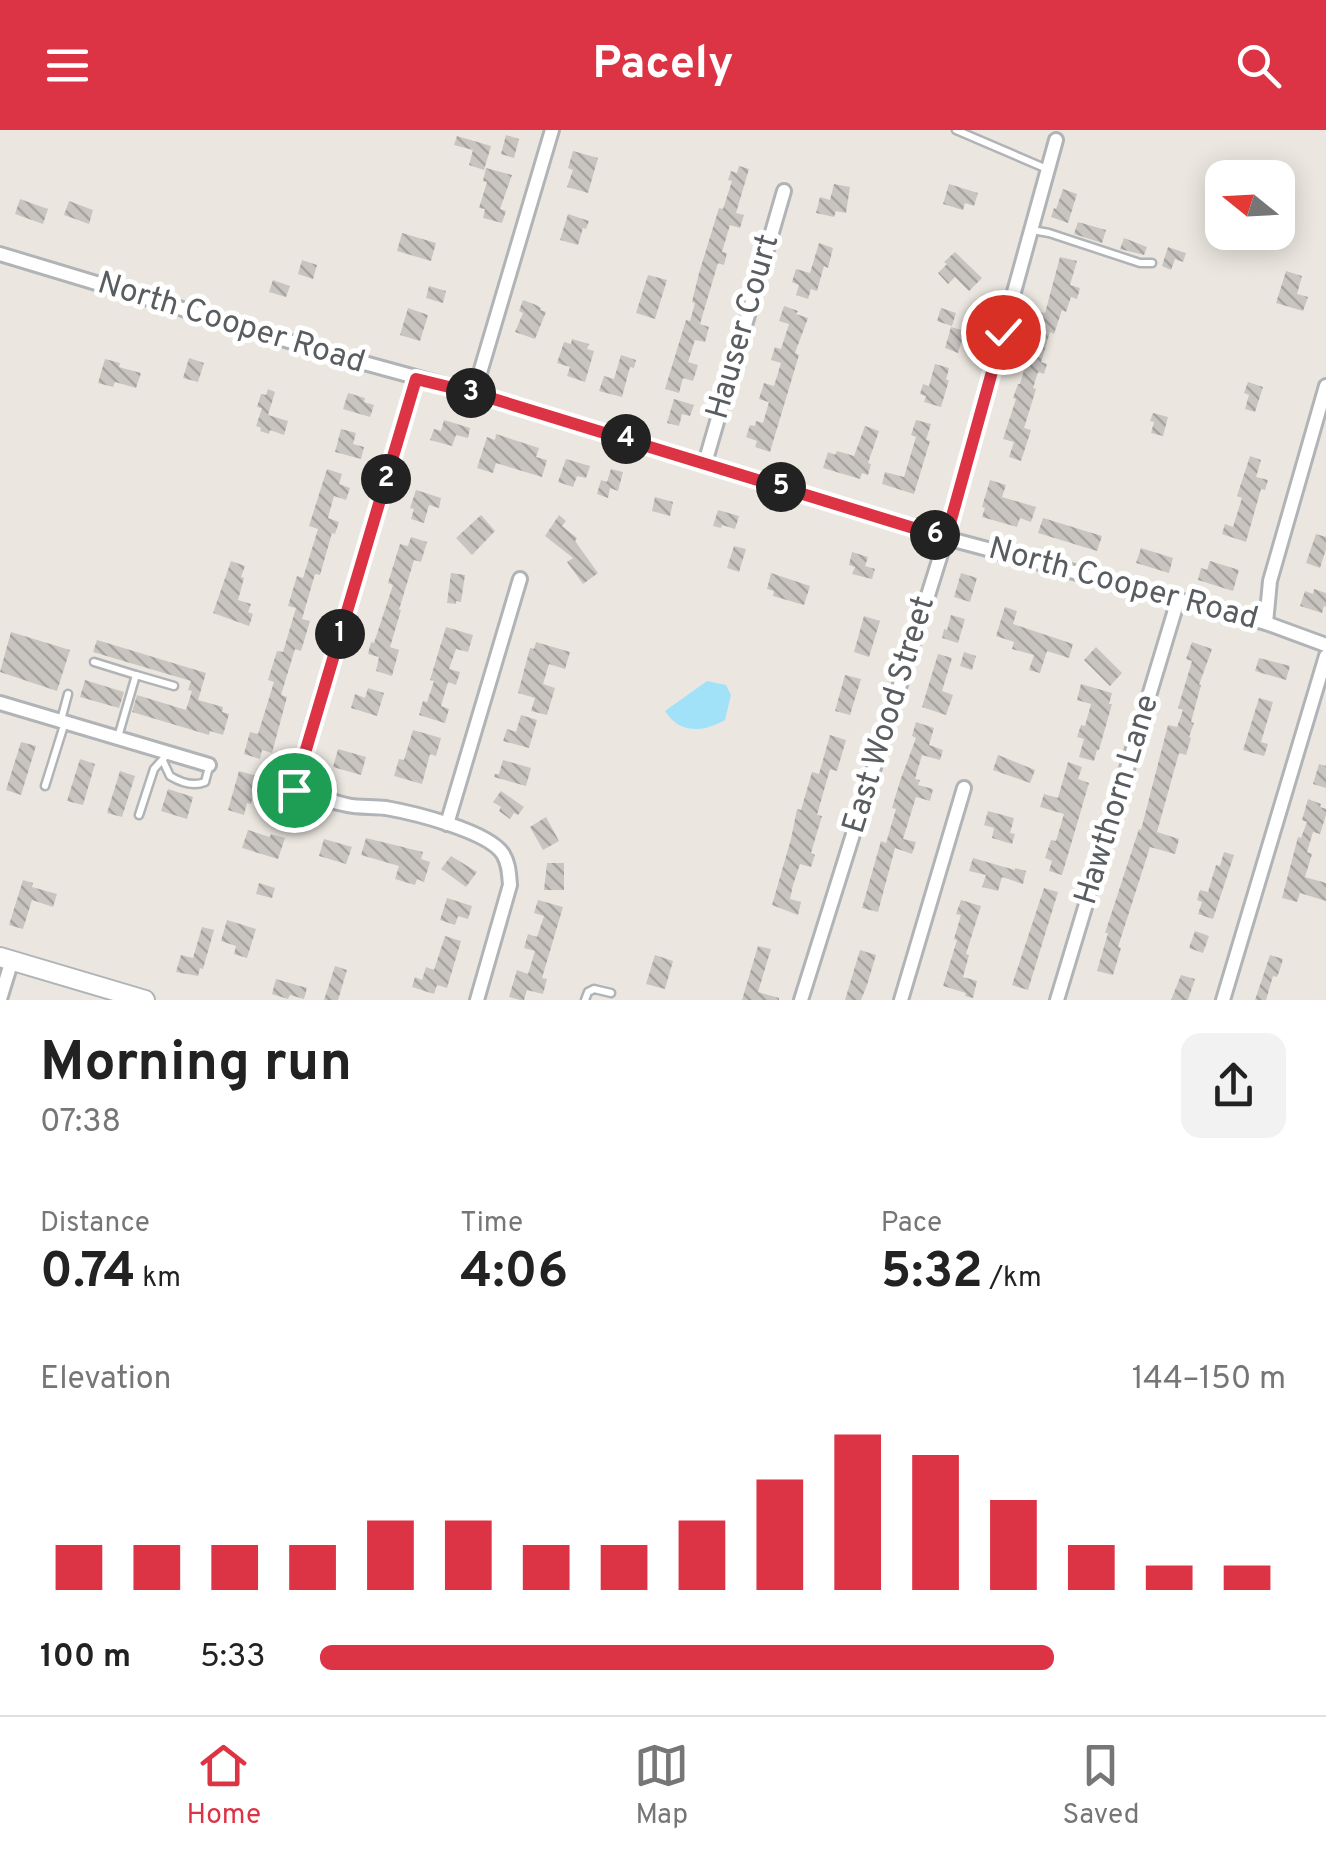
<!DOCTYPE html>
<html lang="en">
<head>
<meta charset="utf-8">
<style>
  :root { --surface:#fff; --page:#f2f2f2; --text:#222; --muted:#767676; --line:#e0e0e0; --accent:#dd3445 }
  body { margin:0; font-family:Overpass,sans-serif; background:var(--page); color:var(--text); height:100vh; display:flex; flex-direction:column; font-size:38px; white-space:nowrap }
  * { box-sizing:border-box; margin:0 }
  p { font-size:32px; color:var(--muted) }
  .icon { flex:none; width:55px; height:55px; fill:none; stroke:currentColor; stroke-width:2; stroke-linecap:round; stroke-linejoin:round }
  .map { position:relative; height:870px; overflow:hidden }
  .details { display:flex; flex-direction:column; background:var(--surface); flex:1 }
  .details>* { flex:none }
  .needle { width:65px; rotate:288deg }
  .buttons { position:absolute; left:1205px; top:30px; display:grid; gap:20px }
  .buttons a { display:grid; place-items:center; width:90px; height:90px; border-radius:20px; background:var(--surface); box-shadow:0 5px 25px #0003; font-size:50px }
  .pin { position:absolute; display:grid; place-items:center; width:85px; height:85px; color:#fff; margin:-42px; border:5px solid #fff; border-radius:50%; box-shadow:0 2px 10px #0007 }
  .km { position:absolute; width:50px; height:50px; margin:-25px; border-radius:50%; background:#222; color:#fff; font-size:28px; line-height:50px; text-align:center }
  .round { display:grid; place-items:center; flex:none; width:105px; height:105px; border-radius:20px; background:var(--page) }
  .summary { display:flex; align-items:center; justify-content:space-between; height:170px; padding:0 40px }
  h1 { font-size:55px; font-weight:700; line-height:75px }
  .stats { display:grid; grid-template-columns:repeat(3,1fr); gap:15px; height:170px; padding:10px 40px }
  .stats div { display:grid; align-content:center }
  .stats b { font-size:50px; font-weight:700 }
  .stats small { font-size:28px; font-weight:400 }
  .stats p { font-size:28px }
  .chart { height:280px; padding:20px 40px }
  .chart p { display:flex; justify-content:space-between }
  .chart svg { width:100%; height:180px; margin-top:10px; stroke:var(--accent); stroke-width:6 }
  ul { padding:0 40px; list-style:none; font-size:32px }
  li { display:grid; grid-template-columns:160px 120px 1fr; align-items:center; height:75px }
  li i { height:25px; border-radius:12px; background:var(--accent) }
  header { display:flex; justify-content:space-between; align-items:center; height:130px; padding:0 40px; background:var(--accent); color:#fff; font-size:45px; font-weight:700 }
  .tabs { display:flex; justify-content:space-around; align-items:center; height:140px; border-top:2px solid var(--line); background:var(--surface); font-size:28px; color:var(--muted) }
  .tabs a { display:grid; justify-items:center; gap:5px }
  .tabs .selected { color:var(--accent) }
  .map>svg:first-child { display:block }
  .water { fill:#a2e2f9 }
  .building { fill:url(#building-back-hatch) }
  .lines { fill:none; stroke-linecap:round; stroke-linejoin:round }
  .lane-casing { stroke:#b1b4b7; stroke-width:11 }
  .street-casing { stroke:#b1b4b7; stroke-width:18 }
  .secondary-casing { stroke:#b0b4b7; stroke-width:22 }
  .lane { stroke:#fff; stroke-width:6 }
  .street { stroke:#fff; stroke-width:12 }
  .secondary { stroke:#fff; stroke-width:18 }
  .route-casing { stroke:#fff; stroke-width:20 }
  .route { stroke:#dd3445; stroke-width:12 }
  .labels { text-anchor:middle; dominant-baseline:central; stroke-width:10; stroke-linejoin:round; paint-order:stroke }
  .street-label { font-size:32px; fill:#595d60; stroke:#fff }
</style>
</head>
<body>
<header><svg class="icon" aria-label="menu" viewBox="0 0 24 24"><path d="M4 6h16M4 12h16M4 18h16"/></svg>Pacely<svg class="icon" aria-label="search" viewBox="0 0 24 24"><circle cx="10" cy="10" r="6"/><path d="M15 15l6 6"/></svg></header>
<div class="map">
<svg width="1326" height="870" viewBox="0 0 1326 870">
  <defs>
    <pattern id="building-back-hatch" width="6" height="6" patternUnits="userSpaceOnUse" patternTransform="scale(2.5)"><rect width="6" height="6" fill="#c8c4c0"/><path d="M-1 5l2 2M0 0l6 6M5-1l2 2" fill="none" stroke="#a5a29f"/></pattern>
  </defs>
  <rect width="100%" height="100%" fill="#ebe7e0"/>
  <path class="water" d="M707,551L726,555L731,565L725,590C704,602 680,605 665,581Z"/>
  <g class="building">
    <path d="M506,5L519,9L514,28L501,24Z"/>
    <path d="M457,6L491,16L484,40L469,35L473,20L454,15Z"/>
    <path d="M573,21L598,28L588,63L567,57L573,40L568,38Z"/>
    <path d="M739,36L749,39L736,83L744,85L740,98L730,95L722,122L727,123L724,135L718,133L700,194L709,197L705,212L695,210L688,232L698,235L693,251L683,248L679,263L665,259L686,190L690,191L695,173L692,172L699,143L719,78L723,79L732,51L728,50L731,41L737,43Z"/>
    <path d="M486,38L512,45L500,79L506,81L502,93L483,88L485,79L479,78L487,52L483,51Z"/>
    <path d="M834,54L850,57L846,83L836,81L834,87L816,83L820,67L830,70Z"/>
    <path d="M949,54L978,63L974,76L965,73L963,80L943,74Z"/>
    <path d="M1063,59L1077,64L1068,93L1051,87L1054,78L1056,79Z"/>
    <path d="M20,69L48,79L43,94L15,84Z"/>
    <path d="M69,71L93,80L89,94L64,85Z"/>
    <path d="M568,84L589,91L586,99L583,98L578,115L560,110Z"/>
    <path d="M1078,92L1106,100L1102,113L1074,104Z"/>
    <path d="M402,103L436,113L431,131L397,121Z"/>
    <path d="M1124,108L1147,117L1144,125L1120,119Z"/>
    <path d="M819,113L833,118L828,138L824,136L817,161L811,159L808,169L796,165L799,155L792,152L796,139L810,143Z"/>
    <path d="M1168,117L1186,123L1183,132L1175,129L1171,140L1162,136Z"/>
    <path d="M955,122L982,148L969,161L955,147L948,154L938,143L947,134L944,132Z"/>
    <path d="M1060,127L1077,131L1070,155L1080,158L1077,169L1071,167L1066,182L1062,180L1054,204L1050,202L1041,232L1047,234L1044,244L1038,242L1033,258L1036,259L1024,298L1031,300L1021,331L1009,327L1014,312L1003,309L1016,269L1013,268L1018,254H1020L1025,237L1022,236L1036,181L1045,183Z"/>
    <path d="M302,130L317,135L313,149L298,144Z"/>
    <path d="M1286,141L1302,146L1297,164L1308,167L1303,181L1276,173Z"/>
    <path d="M648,145L667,150L655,189L636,183Z"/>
    <path d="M273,150L290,156L286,167L269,162Z"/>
    <path d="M429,156L446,161L443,173L426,168Z"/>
    <path d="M523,170L536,175L541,178L540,180L546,182L535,209L515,202L523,183L519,181Z"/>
    <path d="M784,176L798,181L796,184L808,188L795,223L799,225L770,322L755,317L757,311L746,307L750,295L755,296L756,291L763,293L769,272L759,269L764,253L774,256L781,233L771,230L775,217L781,219L789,194L779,191Z"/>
    <path d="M408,178L428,185L420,211L400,205Z"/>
    <path d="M941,178L956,183L952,196L937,191Z"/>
    <path d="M951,197L965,201L958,223L945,218Z"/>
    <path d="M572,209L589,214L587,219L594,221L585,252L567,246L570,237L557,233L564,212L571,214Z"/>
    <path d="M621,225L636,230L634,238L630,237L622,267L599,261L604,246L614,249Z"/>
    <path d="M189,228L204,233L198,252L183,248Z"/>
    <path d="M105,229L120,233L119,237L141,243L136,258L115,252L113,257L98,253Z"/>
    <path d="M935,234L949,238L946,250H949L941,277L924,272L926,266L920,264L923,254L929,256Z"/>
    <path d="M1248,252L1263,257L1255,282L1245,279L1249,265L1244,263Z"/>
    <path d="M268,259L275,262L268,285L288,291L284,305L270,300L269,304L260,301L261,298L256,296L262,278L257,277L261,264L266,265Z"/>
    <path d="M348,263L365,268L364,272L374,275L370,287L343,279Z"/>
    <path d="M674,269L694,275L690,286L682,284L679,296L667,293Z"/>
    <path d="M1153,283L1168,287L1163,306L1151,303L1154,292L1150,291Z"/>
    <path d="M444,290L470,298L468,308L456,305L452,316L430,310L434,299L441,301Z"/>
    <path d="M916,290L931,294L926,310L930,311L914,364L882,354L885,342L904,347L916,307L911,305Z"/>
    <path d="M865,296L879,301L868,333L871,334L868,345L862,343L860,349L823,338L828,322L835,325L837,321L854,326Z"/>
    <path d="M341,299L356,303L353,314L364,317L361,329L335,322Z"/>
    <path d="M496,304L539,318L536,327L547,330L542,347L496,333L493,343L477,338L487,307L495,310Z"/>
    <path d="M1250,326L1261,330L1256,347L1268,350L1265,360L1261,359L1246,412L1222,404L1225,394L1233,397L1242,368L1237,366Z"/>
    <path d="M566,329L590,336L586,348L577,346L573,357L558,352Z"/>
    <path d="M327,339L342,344L339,354L350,358L346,370L334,366L328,388L339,392L335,404L332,403L320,445L315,444L302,489L310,491L301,521L295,519L281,565L287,567L272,623L262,620L260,629L244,624L250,602L258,604L274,552L268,550L277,521L283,522L296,478L288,476L297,446L303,448L318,399L309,396Z"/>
    <path d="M611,339L623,342L618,361L610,358L608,368L597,364L601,350L607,352Z"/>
    <path d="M990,350L1006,355L1002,367L1036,377L1031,392L1020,388L1017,397L982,387L985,378L982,377Z"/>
    <path d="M416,360L441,368L439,378L429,375L424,393L411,389L414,379L410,378Z"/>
    <path d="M655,367L673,372L670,386L652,381Z"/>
    <path d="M718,380L739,386L735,399L722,395L721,398L713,396Z"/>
    <path d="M481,385L495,401L472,425L456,408Z"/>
    <path d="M559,385L566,391L562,396L577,408L575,411L598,443L583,454L567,432L573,428L545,406Z"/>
    <path d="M1043,388L1102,406L1097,421L1038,403Z"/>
    <path d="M1316,404L1326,407V419L1320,438L1306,433Z"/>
    <path d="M411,407L427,412L421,432L414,430L399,480H401L390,517L399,520L392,546L376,541L379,527L368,524L371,512L374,513L393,455L388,453L400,414L408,416Z"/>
    <path d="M734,416L746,419L739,442L727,438Z"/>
    <path d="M1141,418L1173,428L1169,443L1136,433Z"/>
    <path d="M852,422L868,427L865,436L875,439L872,449L852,444L855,437L849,435Z"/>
    <path d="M231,431L245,436L241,447L244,448L238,470L251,474L248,482L253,484L249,496L213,483Z"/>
    <path d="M1210,431L1239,440L1233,461L1198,450L1201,438L1207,440Z"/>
    <path d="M451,443L465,445L461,472L456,471V474L447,473Z"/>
    <path d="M771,443L810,456L804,475L773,466L774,461L767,459Z"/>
    <path d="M961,443L977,448L970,472L954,467Z"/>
    <path d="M1314,459L1326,463V477L1324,476L1322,483L1300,476L1305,461L1313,464Z"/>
    <path d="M1005,477L1017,481L1013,494L1073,514L1069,528L1047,521L1040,543L1029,540L1034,525L1012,519L1014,512L996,506Z"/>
    <path d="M951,485L965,489L958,513L942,508L944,499L947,500Z"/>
    <path d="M864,486L880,491L869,527L854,522Z"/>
    <path d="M446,497L473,505L468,522L456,519L449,539L460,542L456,555L448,552L441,576L449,579L445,593L419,585L423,571L427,572L434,551L430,550Z"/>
    <path d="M11,502L70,520L57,561L0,542Z"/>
    <path d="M97,510L206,543L198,570L223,577L222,582L229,584L223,605L210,601L209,605L132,582L137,565L186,580L192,561L188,560L191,551L93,522Z"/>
    <path d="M536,512L570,522L565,539L549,534L543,554L555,558L547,585L531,581L535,568L518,563L530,518L534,519Z"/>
    <path d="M1192,512L1212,519L1199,555H1201L1191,592L1194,593L1189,607L1191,608L1186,625L1179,623L1157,702L1179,709L1175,724L1150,717L1118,817L1121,818L1113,845L1097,841L1108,803H1105L1139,699L1141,700L1168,595L1177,597L1183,580L1178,578L1192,531L1186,529Z"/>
    <path d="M1096,517L1122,543L1110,556L1084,530Z"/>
    <path d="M964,522L976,526L972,540L960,536Z"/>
    <path d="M938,524L952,528L942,561L953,565L946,585L922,577Z"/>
    <path d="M1259,528L1290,536L1286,550L1255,541Z"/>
    <path d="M845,545L861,549L850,585L835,581Z"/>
    <path d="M85,550L124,562L119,578L80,567Z"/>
    <path d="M1081,554L1112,563L1109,574H1112L1099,620H1097L1094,631L1079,627L1084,609L1077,607L1081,595L1085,596L1091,574L1077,570Z"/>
    <path d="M368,558L384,563L377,586L351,578L355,564L365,568Z"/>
    <path d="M1259,568L1273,572L1261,612L1268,614L1264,626L1243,620Z"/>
    <path d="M521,585L537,590L529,618L503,611L507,599L516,602Z"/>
    <path d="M916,592L934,598L929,615L943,620L940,630L922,625L915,649L920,650L918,655L933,659L930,671L916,667L903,709L916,712L912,724L895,718L878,782L862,778L881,711L886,713L896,679L892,678L900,651L916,608L912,606Z"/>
    <path d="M413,600L441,608L436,626L430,624L422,654L394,646L399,629L404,630Z"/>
    <path d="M830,605L846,610L837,641L830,639L817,685L822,686L811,723L815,725L811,737L800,734L793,755L790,769L801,772L798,785L772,775L791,709L797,679L801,680L812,642L819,644Z"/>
    <path d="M21,612L36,616L21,665L6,660Z"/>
    <path d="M338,619L366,627L361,645L333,637Z"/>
    <path d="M998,625L1035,640L1030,653L993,640Z"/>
    <path d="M80,629L95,634L83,675L67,671Z"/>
    <path d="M503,630L531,638L526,656L494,647L495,644H499Z"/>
    <path d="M1068,632L1082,637L1078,649L1089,653L1062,745L1049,741L1052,731L1045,728L1051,710L1056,711L1064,684L1040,677L1044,664L1058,668Z"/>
    <path d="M1319,634L1326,636V658L1313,654Z"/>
    <path d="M120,641L135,646L122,687L107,683Z"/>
    <path d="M239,641L257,646L251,674L247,673L244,685L228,680Z"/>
    <path d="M168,659L193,667L187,689L161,681Z"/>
    <path d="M501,661L524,677L518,685L514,683L510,689L499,681L501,677L493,672Z"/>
    <path d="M1308,669L1321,674L1320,677L1326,679V685L1320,704L1313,702L1307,722L1312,724L1305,747L1326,753V771L1300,763L1297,772L1282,768L1298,707L1301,708L1307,692L1302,690Z"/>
    <path d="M988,681L1014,688L1010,703L1015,704L1012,714L992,708L994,698L984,695Z"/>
    <path d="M546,687L559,711L543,720L530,697Z"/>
    <path d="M248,700L270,707L271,704L285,708L278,729L242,718Z"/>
    <path d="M366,708L423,722L421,729L430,732L424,752L417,749L415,755L395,749L399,736L361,725Z"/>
    <path d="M324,709L352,717L346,734L319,726Z"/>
    <path d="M1224,722L1234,725L1213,789L1198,784L1202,772L1197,770L1200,760L1208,762L1216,735L1220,736Z"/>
    <path d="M451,726L477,742L466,757L441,739Z"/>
    <path d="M973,728L1015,740V738L1026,741L1023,754L1002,747L998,761L982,757L986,745L969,741Z"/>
    <path d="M547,733H564V760H544Z"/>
    <path d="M23,750L33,753L32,757L57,764L53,777L32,770L23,799L9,795Z"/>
    <path d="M259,753L275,758L272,768L256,764Z"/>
    <path d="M1044,758L1058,762L1028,860L1012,855Z"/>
    <path d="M447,768L472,776L468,789L458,786L455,795L440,790Z"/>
    <path d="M538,770L563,777L542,848L547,849L543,864L527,860L524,870H520L509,867L517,840L528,844L535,821L524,818L528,804L537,807L544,786L534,783Z"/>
    <path d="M961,770L981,776L966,824L969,825L963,847L977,851L973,868L965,866L966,863L943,856L957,810L954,809L961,785L956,784Z"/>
    <path d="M227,790L256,799L247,828L234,824L236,816L221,811Z"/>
    <path d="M202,797L214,800L203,839L200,838L198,846L176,842L181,825L193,828Z"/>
    <path d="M1195,801L1209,806L1203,823L1189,818Z"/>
    <path d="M445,806L461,811L447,858L437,855L434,864L412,857L415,847L422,850L426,837L434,840Z"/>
    <path d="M758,816L771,819L758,862L779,868V870H742Z"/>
    <path d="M860,820L876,825L867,855L861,870H845Z"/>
    <path d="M655,825L673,831L665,859L646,854Z"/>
    <path d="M1270,825L1283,829L1280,839L1277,847L1273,846L1266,870H1255Z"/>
    <path d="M335,836L347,840L338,870H324Z"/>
    <path d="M1181,845L1195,849L1188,870H1171Z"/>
    <path d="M276,849L307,858L304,869L290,865L288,869L272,864Z"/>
  </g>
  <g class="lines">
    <defs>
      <g id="lane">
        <path d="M956,0L1047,39"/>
        <path d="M1032,100L1049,103L1140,133H1152"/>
        <path d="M94,532L136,545"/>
        <path d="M61,590L68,564"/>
        <path d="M118,607L136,545L174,556"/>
        <path d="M163,631L170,646C180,652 193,657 205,652L209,637"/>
        <path d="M45,656L65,592"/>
        <path d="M139,685L154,639L164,628"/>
        <path d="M585,870L588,862L594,859L611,863"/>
      </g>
      <g id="street">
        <path d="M0,124L335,225L474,263L946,408L1266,493L1326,515"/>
        <path d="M416,249L293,659C311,665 329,671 347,675C360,678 373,676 386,678C414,683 488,701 503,724C509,734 509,744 510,755L477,870"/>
        <path d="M474,263L552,0"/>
        <path d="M705,333L784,61"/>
        <path d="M1266,493L1270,451L1326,256"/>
        <path d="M0,573L209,635"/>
        <path d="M447,694L520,449"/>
        <path d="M0,869L12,830"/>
        <path d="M801,870L946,408L1056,10"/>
        <path d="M901,870L964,658"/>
        <path d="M1057,870L1178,470"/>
        <path d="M1223,870L1326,526"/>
      </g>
      <path id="secondary" d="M0,827L145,870"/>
    </defs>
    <use href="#lane" class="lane-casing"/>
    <use href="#street" class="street-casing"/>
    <use href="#secondary" class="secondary-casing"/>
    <use href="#lane" class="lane"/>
    <use href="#street" class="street"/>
    <use href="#secondary" class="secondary"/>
  </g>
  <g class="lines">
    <defs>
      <path id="route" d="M294,660L416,249L474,263L946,408L1003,202"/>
    </defs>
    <use href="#route" class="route-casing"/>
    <use href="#route" class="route"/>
  </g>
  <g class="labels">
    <g class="street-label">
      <text transform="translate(231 194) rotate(17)">North Cooper Road</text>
      <text transform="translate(744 197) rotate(-74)">Hauser Court</text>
      <text transform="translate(1123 455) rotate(15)">North Cooper Road</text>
      <text transform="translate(890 585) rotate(-73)">East Wood Street</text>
      <text transform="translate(1118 670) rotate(-73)">Hawthorn Lane</text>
    </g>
  </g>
</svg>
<div class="buttons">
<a><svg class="needle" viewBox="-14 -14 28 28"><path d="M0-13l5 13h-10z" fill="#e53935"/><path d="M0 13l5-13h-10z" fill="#767676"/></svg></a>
</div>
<div class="pin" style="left:294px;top:660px;background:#1e9e55"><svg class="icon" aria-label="arrive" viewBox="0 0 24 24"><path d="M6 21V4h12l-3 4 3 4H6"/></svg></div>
<div class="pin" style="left:1003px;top:202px;background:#d93025"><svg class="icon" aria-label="check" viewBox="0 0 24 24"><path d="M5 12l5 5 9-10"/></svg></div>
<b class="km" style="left:340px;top:504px">1</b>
<b class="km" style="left:386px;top:349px">2</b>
<b class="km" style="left:471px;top:263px">3</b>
<b class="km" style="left:626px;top:309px">4</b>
<b class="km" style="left:781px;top:357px">5</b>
<b class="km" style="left:935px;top:405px">6</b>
</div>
<section class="details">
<div class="summary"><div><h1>Morning run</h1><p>07:38</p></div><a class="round"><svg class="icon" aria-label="share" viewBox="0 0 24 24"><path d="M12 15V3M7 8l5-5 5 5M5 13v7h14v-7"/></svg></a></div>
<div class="stats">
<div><p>Distance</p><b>0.74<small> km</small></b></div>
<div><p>Time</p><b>4:06</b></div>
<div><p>Pace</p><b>5:32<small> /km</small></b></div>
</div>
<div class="chart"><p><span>Elevation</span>144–150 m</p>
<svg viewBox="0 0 160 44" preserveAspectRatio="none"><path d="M5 44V33M15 44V33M25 44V33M35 44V33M45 44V27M55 44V27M65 44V33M75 44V33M85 44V27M95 44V17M105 44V6M115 44V11M125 44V22M135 44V33M145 44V38M155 44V38"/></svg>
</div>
<ul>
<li><b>100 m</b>5:33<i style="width:76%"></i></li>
</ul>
</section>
<nav class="tabs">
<a class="selected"><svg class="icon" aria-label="home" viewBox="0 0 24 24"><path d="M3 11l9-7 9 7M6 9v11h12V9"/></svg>Home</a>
<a><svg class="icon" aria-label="map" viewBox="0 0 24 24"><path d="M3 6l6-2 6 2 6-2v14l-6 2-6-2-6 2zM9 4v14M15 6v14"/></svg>Map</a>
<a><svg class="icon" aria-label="saved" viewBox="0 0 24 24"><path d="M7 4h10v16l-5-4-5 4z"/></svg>Saved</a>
</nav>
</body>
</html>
